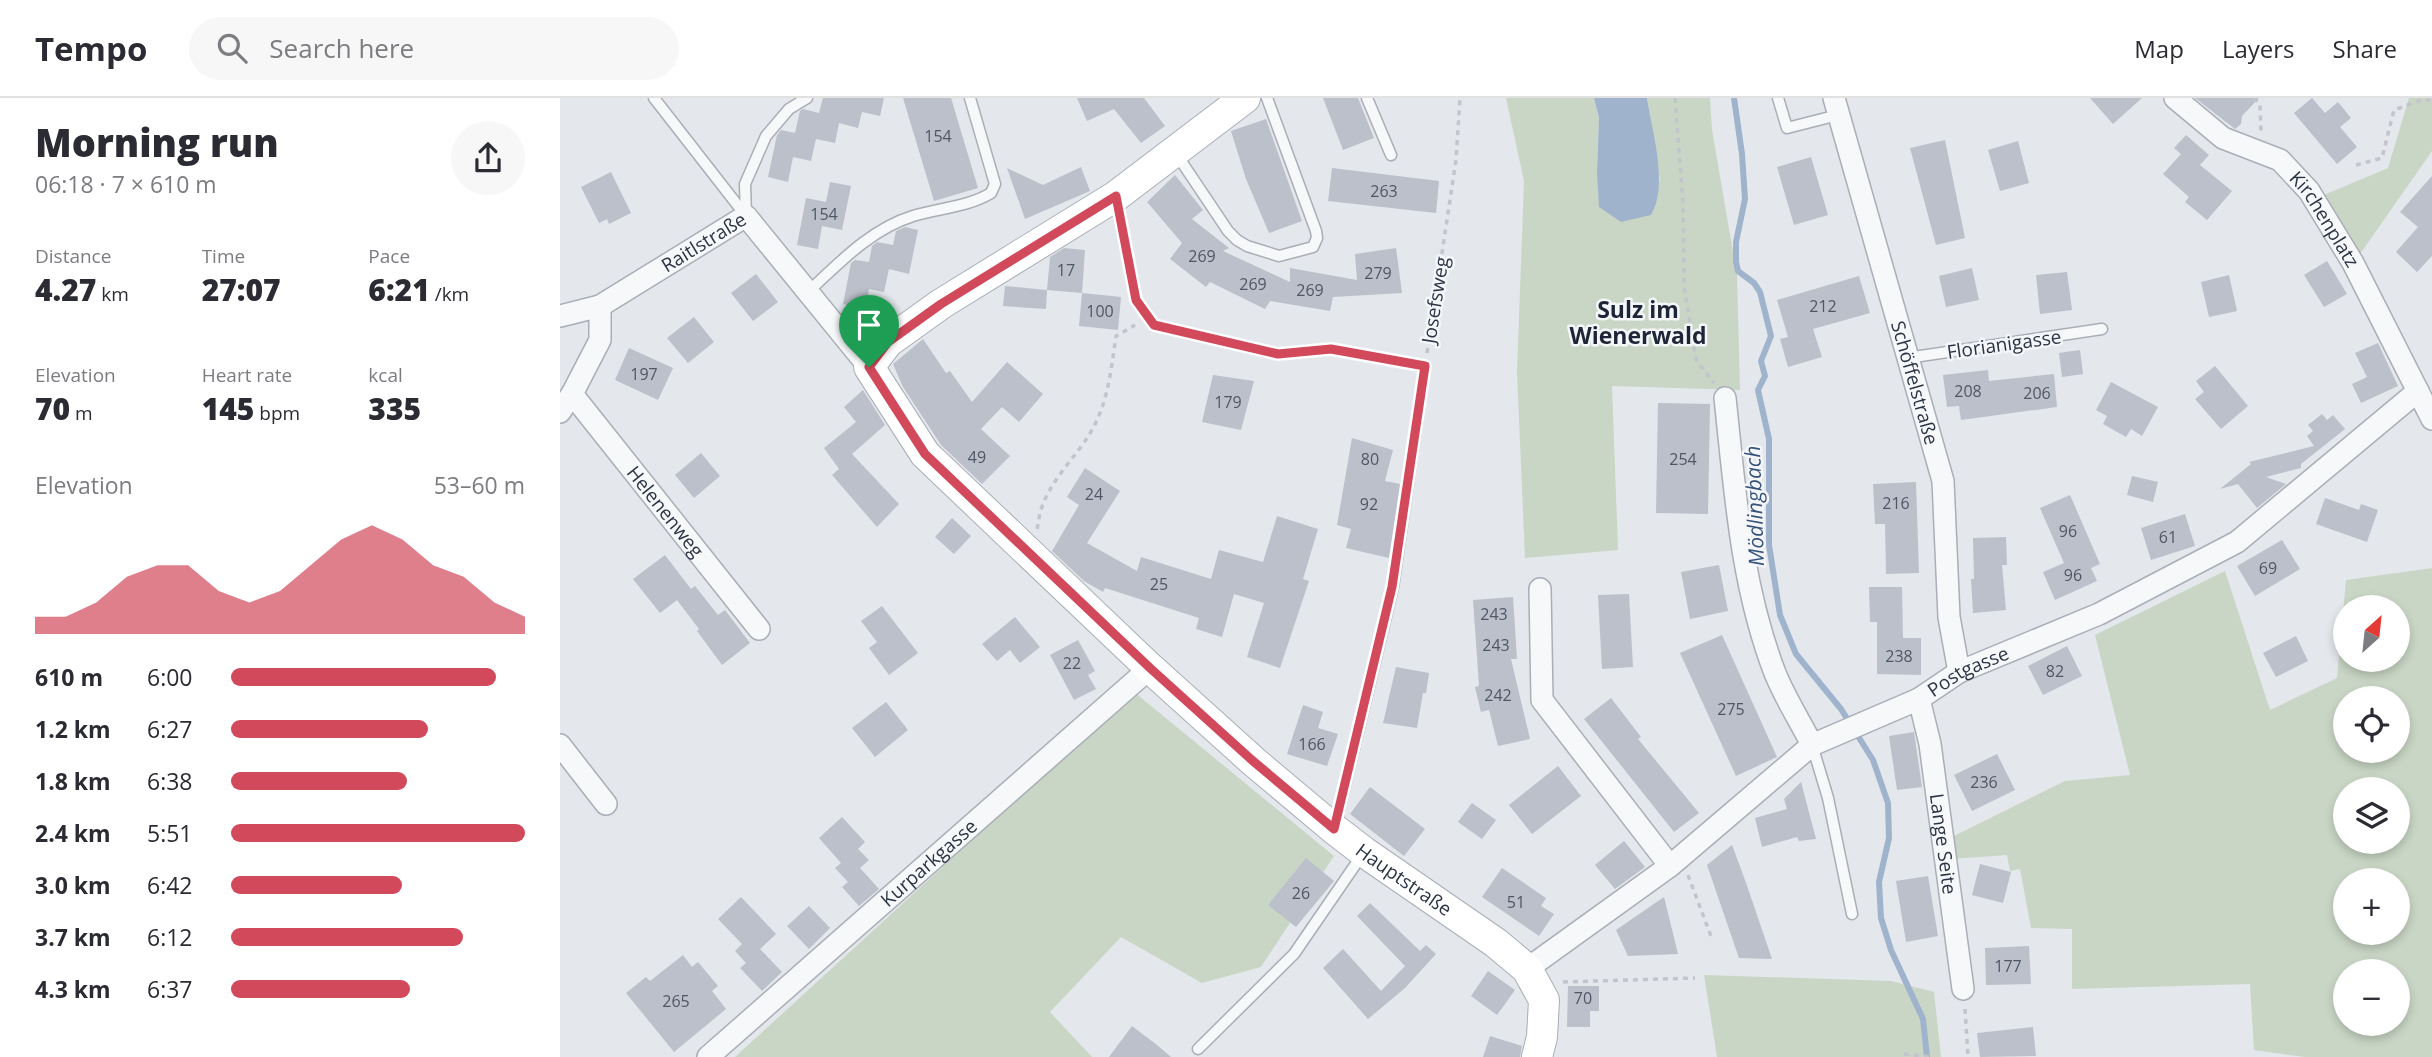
<!DOCTYPE html>
<html lang="en">
<head>
<meta charset="utf-8">
<style>
  :root { --surface:#fff; --page:#f7f7f7; --text:#2b2b33; --muted:#7c7c81; --line:#e1e1e2; --accent:#d1495b }
  body { margin:0; font-family:"Open Sans",sans-serif; background:var(--page); color:var(--text); height:100vh; display:flex; flex-direction:column; font-size:26px; white-space:nowrap }
  * { box-sizing:border-box; margin:0 }
  p { font-size:23px; color:var(--muted) }
  .icon { flex:none; width:38px; height:38px; fill:none; stroke:currentColor; stroke-width:2; stroke-linecap:round; stroke-linejoin:round }
  .map { position:relative; flex:1; overflow:hidden }
  .side { display:flex; flex-direction:column; background:var(--surface); width:560px }
  .side>* { flex:none }
  .needle { width:46px; rotate:27deg }
  .controls { position:absolute; left:1773px; top:497px; display:grid; gap:14px }
  .controls a { display:grid; place-items:center; width:77px; height:77px; border-radius:50%; background:var(--surface); box-shadow:0 4px 10px #0003; font-size:35px }
  .pin { position:absolute; display:grid; place-items:center; width:60px; height:60px; color:#fff; margin:-72px -30px; border-radius:50% 50% 50% 0; rotate:-45deg; box-shadow:0 0 7px #0007 }
  .pin .icon { rotate:45deg }
  .round { display:grid; place-items:center; flex:none; width:74px; height:74px; border-radius:37px; background:var(--page) }
  .head { display:flex; align-items:center; justify-content:space-between; height:119px; padding:0 35px }
  h1 { font-size:38px; font-weight:800; line-height:52px }
  .stats { display:grid; grid-template-columns:repeat(3,1fr); gap:10px; height:119px; padding:7px 35px }
  .stats div { display:grid; align-content:center }
  .stats b { font-size:30px; font-weight:800 }
  .stats small { font-size:19px; font-weight:400 }
  .stats p { font-size:19px }
  .chart { height:196px; padding:14px 35px }
  .chart p { display:flex; justify-content:space-between }
  .chart svg { width:100%; height:126px; margin-top:7px; fill:var(--accent); opacity:.7 }
  ul { padding:0 35px; list-style:none; font-size:23px }
  li { display:grid; grid-template-columns:112px 84px 1fr; align-items:center; height:52px }
  li i { height:18px; border-radius:9px; background:var(--accent) }
  header { display:flex; align-items:center; gap:42px; box-sizing:border-box; height:98px; padding:0 35px; background:var(--surface); border-bottom:2px solid var(--line) }
  header strong { font-size:33px }
  nav { display:flex; gap:38px; margin-inline-start:auto; font-size:24px }
  .search { width:490px; height:63px; background:var(--page); display:flex; align-items:center; gap:18px; box-sizing:border-box; padding:0 24px; border-radius:38px; color:var(--muted); font-size:26px }
  main { display:flex; flex:1; min-height:0 }
  .map>svg:first-child { display:block }
  .green { fill:#c9d6c5; fill-rule:evenodd }
  .water { fill:#9fb4cc }
  .lines { fill:none; stroke-linecap:round; stroke-linejoin:round }
  .stream { stroke:#9fb4cc; stroke-width:6 }
  .building { fill:#bbc0ca }
  .service-casing { stroke:#a9aeb7; stroke-width:13 }
  .minor-casing { stroke:#a9aeb7; stroke-width:24 }
  .secondary-casing { stroke:#a9aeb7; stroke-width:32 }
  .path { stroke:#c2c5cb; stroke-width:3.5; stroke-dasharray:5 5; stroke-linecap:butt }
  .service { stroke:#f7f8fa; stroke-width:10 }
  .minor { stroke:#f7f8fa; stroke-width:21 }
  .secondary { stroke:#fff; stroke-width:30 }
  .route-casing { stroke:#fff; stroke-width:14 }
  .route { stroke:#d1495b; stroke-width:9 }
  .labels { text-anchor:middle; dominant-baseline:central; stroke-width:5; stroke-linejoin:round; paint-order:stroke }
  .number-label { font-size:16px; fill:#4f5766 }
  .street-label { font-size:19px; fill:#2b3445; stroke:#f4f6f9 }
  .water-label { font-size:21px; font-style:italic; fill:#34527a; stroke:#f4f6f9 }
  .quarter-label { font-size:23px; font-weight:bold; fill:#1d2536; stroke:#f4f6f9 }
</style>
</head>
<body>
<header>
<strong>Tempo</strong>
<div class="search"><svg class="icon" aria-label="search" viewBox="0 0 24 24"><circle cx="10" cy="10" r="6"/><path d="M15 15l6 6"/></svg>Search here</div>
<nav><a>Map</a><a>Layers</a><a>Share</a></nav>
</header>
<main>
<section class="side">
<div class="head"><div><h1>Morning run</h1><p>06:18 · 7 × 610 m</p></div><a class="round"><svg class="icon" aria-label="share" viewBox="0 0 24 24"><path d="M12 15V3M7 8l5-5 5 5M5 13v7h14v-7"/></svg></a></div>
<div class="stats">
<div><p>Distance</p><b>4.27<small> km</small></b></div>
<div><p>Time</p><b>27:07</b></div>
<div><p>Pace</p><b>6:21<small> /km</small></b></div>
</div>
<div class="stats">
<div><p>Elevation</p><b>70<small> m</small></b></div>
<div><p>Heart rate</p><b>145<small> bpm</small></b></div>
<div><p>kcal</p><b>335</b></div>
</div>
<div class="chart"><p><span>Elevation</span>53–60 m</p>
<svg viewBox="0 0 160 44" preserveAspectRatio="none"><path d="M0 44V38L10 38L20 33L30 24L40 20L50 20L60 29L70 33L80 29L90 20L100 11L110 6L120 11L130 20L140 24L150 33L160 38V44z"/></svg>
</div>
<ul>
<li><b>610 m</b>6:00<i style="width:90%"></i></li>
<li><b>1.2 km</b>6:27<i style="width:67%"></i></li>
<li><b>1.8 km</b>6:38<i style="width:60%"></i></li>
<li><b>2.4 km</b>5:51<i style="width:100%"></i></li>
<li><b>3.0 km</b>6:42<i style="width:58%"></i></li>
<li><b>3.7 km</b>6:12<i style="width:79%"></i></li>
<li><b>4.3 km</b>6:37<i style="width:61%"></i></li>
</ul>
</section>
<div class="map">
<svg width="1872" height="959" viewBox="0 0 1872 959">
  <rect width="100%" height="100%" fill="#e4e7ec"/>
  <g class="green">
    <path d="M946,0H1034L1039,20L1037,74L1100,83L1087,0H1150L1152,32L1177,177L1180,292L1052,288L1058,452L965,460L957,274L964,83Z"/>
    <path d="M1849,0H1872V53L1800,156L1764,97L1828,70Z"/>
    <path d="M1872,470V959H1745L1694,952L1690,886L1512,891V831L1471,830L1460,771L1450,773L1447,757L1392,761L1390,740L1505,683L1570,677L1535,537L1665,473L1710,612L1777,580L1786,482ZM1785,509H1838V562H1785ZM1785,600H1838V653H1785ZM1785,691H1838V744H1785ZM1785,782H1838V835H1785ZM1785,873H1838V926H1785Z"/>
    <path d="M574,594L774,758L701,869L642,885L561,839L490,914L532,959H175Z"/>
    <path d="M1144,877L1331,883L1374,894L1381,959H1157Z"/>
  </g>
  <path class="water" d="M1034,0H1087C1092,34 1109,88 1091,117L1061,124L1039,109L1037,74L1039,20Z"/>
  <g class="lines">
    <path class="stream" d="M1174,0L1182,56L1185,101L1176,144V164L1178,173L1194,185L1200,194L1211,238L1201,263L1205,278L1198,292L1209,341V447L1220,517L1236,556L1281,611L1313,662L1328,705L1329,740L1319,784L1321,820L1331,852L1363,921L1367,959"/>
  </g>
  <g class="building">
    <path d="M263,0H324L320,18L302,14L298,30L279,25L275,45L256,41L251,63L233,59L228,84L208,79L217,37L221,32L235,35L240,13L243,11L259,15Z"/>
    <path d="M343,0H391L418,90L374,103Z"/>
    <path d="M517,0H584L605,28L581,45L554,11L527,23Z"/>
    <path d="M763,0H798L814,40L783,52Z"/>
    <path d="M1530,0H1582L1553,26Z"/>
    <path d="M1635,0H1699L1682,18L1681,26L1675,31Z"/>
    <path d="M1752,0L1765,15L1778,4L1791,20L1780,29L1797,49L1777,66L1734,15Z"/>
    <path d="M706,21L742,123L709,135L686,81L671,33Z"/>
    <path d="M1626,37L1649,57L1640,67L1672,93L1647,122L1625,104L1629,99L1603,76L1621,56L1614,50Z"/>
    <path d="M1385,42L1405,140L1376,147L1350,50Z"/>
    <path d="M1458,43L1469,85L1440,93L1428,52Z"/>
    <path d="M1251,59L1268,117L1234,127L1217,69Z"/>
    <path d="M521,69L530,93L465,121L447,70L483,87Z"/>
    <path d="M772,70L879,83L876,115L768,103Z"/>
    <path d="M51,74L71,115L49,126L47,121L39,125L21,89Z"/>
    <path d="M615,77L643,112L632,121L669,150L663,153L730,184V170L797,182L795,156L836,150L842,195L773,199L770,213L710,203L705,211L650,184L646,189L610,161L622,145L587,104Z"/>
    <path d="M1872,78V158L1857,174L1836,154L1858,129L1840,114Z"/>
    <path d="M270,84L291,88L282,132L262,128L258,151L237,147L246,100L266,104Z"/>
    <path d="M345,129L358,132L349,176L329,171L324,194L309,191L305,211L283,206L291,165L295,162L309,164L312,148L317,144L333,147L336,133Z"/>
    <path d="M504,150L525,152L522,195L487,192L490,159Z"/>
    <path d="M1767,163L1787,196L1764,209L1744,177Z"/>
    <path d="M1412,170L1419,202L1386,209L1379,178Z"/>
    <path d="M1507,174L1512,212L1480,216L1476,177Z"/>
    <path d="M196,176L218,204L193,223L171,195Z"/>
    <path d="M1669,177L1677,213L1649,219L1641,184Z"/>
    <path d="M1299,178L1310,215L1253,231L1262,259L1228,269L1220,241L1228,239L1217,202Z"/>
    <path d="M445,188L487,192L486,211L443,208Z"/>
    <path d="M522,195L561,199L558,232L519,228Z"/>
    <path d="M134,219L154,244L128,265L107,240Z"/>
    <path d="M363,241L386,275L390,273L412,304L447,264L483,296L459,324L442,309L421,331L450,358L422,386L381,347L343,289L333,266Z"/>
    <path d="M1818,245L1838,288L1801,305L1792,286L1807,279L1795,255Z"/>
    <path d="M69,250L113,270L98,302L55,282Z"/>
    <path d="M1520,252L1523,276L1502,279L1499,255Z"/>
    <path d="M1655,268L1688,308L1661,331L1635,301L1644,294L1636,283Z"/>
    <path d="M1428,272L1429,283L1494,276L1497,309L1401,322L1399,308L1387,309L1383,277Z"/>
    <path d="M653,277L694,283L681,332L642,324Z"/>
    <path d="M1551,284L1598,309L1582,338L1571,331L1566,339L1543,326L1547,318L1536,312Z"/>
    <path d="M303,292L325,327L292,356L339,406L317,429L272,377L279,371L264,350L296,324L284,309Z"/>
    <path d="M1098,305L1150,306L1148,416L1096,415Z"/>
    <path d="M1762,316L1767,322L1773,317L1785,331L1741,366V370L1706,379L1726,386L1697,410L1678,386L1660,391L1691,366L1689,364L1754,348L1747,338L1753,333L1748,327Z"/>
    <path d="M792,340L833,352L825,383L840,386L829,460L786,450L791,431L777,427Z"/>
    <path d="M141,355L160,378L134,400L115,377Z"/>
    <path d="M525,370L560,393L527,445L577,473L581,459L651,481L659,452L703,464L717,418L758,431L743,481L749,483L720,570L687,559L704,505L674,496L662,539L636,531L639,520L545,490L543,494L524,483L492,453L519,407L507,399Z"/>
    <path d="M1572,378L1598,384L1593,404L1567,397Z"/>
    <path d="M1356,384L1359,475L1326,476L1325,426H1315L1313,386Z"/>
    <path d="M1510,397L1540,466L1531,470L1537,483L1495,502L1483,474L1504,465L1480,410Z"/>
    <path d="M1765,400L1799,412L1801,406L1818,412L1807,444L1756,426Z"/>
    <path d="M1625,416L1635,448L1591,462L1581,430Z"/>
    <path d="M392,420L411,438L394,456L375,439Z"/>
    <path d="M1446,439L1447,467H1442L1446,512L1413,515L1411,481H1414L1413,440Z"/>
    <path d="M1722,442L1740,471L1695,498L1677,468Z"/>
    <path d="M105,457L131,491L135,488L158,517L165,512L190,545L162,567L137,533L139,531L117,502L100,515L73,481Z"/>
    <path d="M1159,467L1168,513L1130,521L1121,474Z"/>
    <path d="M1309,489H1342L1343,540H1361V577L1317,576V524H1310Z"/>
    <path d="M1069,496L1073,569L1042,571L1038,497Z"/>
    <path d="M953,499L957,561H951L970,641L938,648L929,612L921,614L915,589L919,588L913,502Z"/>
    <path d="M322,508L358,555L329,577L309,550L317,544L301,523Z"/>
    <path d="M455,519L480,549L460,565L450,552L437,563L422,546Z"/>
    <path d="M1162,537L1217,659L1176,678L1120,555Z"/>
    <path d="M1736,538L1748,563L1716,579L1703,555Z"/>
    <path d="M518,542L535,573L528,577L536,591L514,602L490,557Z"/>
    <path d="M1507,548L1522,578L1483,597L1468,568Z"/>
    <path d="M836,569L869,575L866,595H863L857,630L823,625Z"/>
    <path d="M1051,600L1081,639L1078,641L1139,715L1114,734L1024,621Z"/>
    <path d="M326,604L348,632L315,659L292,630Z"/>
    <path d="M743,607L763,614L758,630L778,636L767,668L727,656Z"/>
    <path d="M1354,634L1362,689L1337,692L1329,638Z"/>
    <path d="M1437,656L1455,692L1412,713L1394,677Z"/>
    <path d="M998,668L1021,698L972,736L949,707Z"/>
    <path d="M1241,684L1256,741L1239,743L1237,739L1202,749L1195,720L1227,711L1224,701Z"/>
    <path d="M810,689L865,731L844,758L790,716Z"/>
    <path d="M912,705L936,722L922,741L898,724Z"/>
    <path d="M282,719L305,744L298,751L309,762L300,770L319,791L299,808L282,789L288,784L275,770L281,765L259,740Z"/>
    <path d="M1064,743L1085,769L1055,791L1035,767Z"/>
    <path d="M1172,747L1185,782L1212,861L1179,860L1147,767Z"/>
    <path d="M746,760L774,783L736,829L708,807Z"/>
    <path d="M1420,766L1451,774L1443,805L1412,797Z"/>
    <path d="M942,770L986,800L981,808L994,816L979,838L922,799Z"/>
    <path d="M1368,778L1378,838L1346,844L1336,783Z"/>
    <path d="M181,799L216,836L200,851L222,874L202,893L180,870L186,865L175,853L182,846L158,821Z"/>
    <path d="M1104,799L1118,856L1068,858L1056,832Z"/>
    <path d="M810,805L860,853L866,847L876,856L845,890L808,921L763,870L783,851L821,893L845,868L797,818Z"/>
    <path d="M249,808L270,830L249,851L227,828Z"/>
    <path d="M1469,848L1471,886L1426,887L1425,850Z"/>
    <path d="M123,857L132,869L138,864L158,888L152,893L166,911L114,954L66,895L86,879L90,883Z"/>
    <path d="M928,873L955,892L937,917L911,898Z"/>
    <path d="M1008,888H1039V913H1030V929H1007Z"/>
    <path d="M572,928L597,947L611,959H549Z"/>
    <path d="M1473,929L1476,958L1420,959L1417,935Z"/>
    <path d="M930,938L962,948L960,959H923Z"/>
  </g>
  <g class="lines">
    <defs>
      <g id="service">
        <path d="M94,0L186,118"/>
        <path d="M807,0L831,57"/>
        <path d="M1218,0L1227,30L1278,17"/>
        <path d="M615,54L668,133L677,142L687,148L719,158L753,149L757,140L756,133L707,0"/>
        <path d="M556,101L576,202L594,227L718,256L771,251L865,268L833,489L775,729"/>
        <path d="M186,118L185,86L206,38L229,11L247,0"/>
        <path d="M248,194C279,165 311,131 353,118C379,110 408,109 431,95L435,86L410,0"/>
        <path d="M1347,260L1542,231"/>
        <path d="M1252,647L1268,700L1292,816"/>
        <path d="M638,951L734,856L802,757"/>
      </g>
      <g id="minor">
        <path id="s1" d="M1274,0L1383,383L1389,519L1399,574"/>
        <path id="s2" d="M1615,0L1663,40L1720,62L1749,93L1793,165L1872,321"/>
        <path id="s3" d="M0,218L40,208L186,118L309,269"/>
        <path id="s4" d="M12,296L199,531"/>
        <path d="M1165,300C1175,393 1181,487 1215,575C1225,600 1240,623 1252,647"/>
        <path d="M0,314L12,296L40,242V208"/>
        <path d="M980,491L982,602L1110,768"/>
        <path id="s5" d="M1359,601L1370,646L1403,891"/>
        <path d="M0,647L46,706"/>
        <path id="s6" d="M967,871L1110,768L1252,647L1359,601L1399,574L1539,516L1677,444L1858,293"/>
        <path id="s7" d="M148,959L590,570"/>
      </g>
      <g id="secondary">
        <path id="s8" d="M685,0L556,98L381,206L328,244L309,269L365,356L590,570L693,663L774,731L804,754L936,845L967,871L984,902L982,939L977,959"/>
      </g>
    </defs>
    <use href="#service" class="service-casing"/>
    <use href="#minor" class="minor-casing"/>
    <use href="#secondary" class="secondary-casing"/>
    <g class="path">
      <path d="M1115,0L1123,104L1124,188L1136,262L1154,285"/>
      <path d="M1694,0L1700,6L1701,35"/>
      <path d="M1796,67L1822,60L1834,12L1864,1L1872,3"/>
      <path d="M867,255L896,62L900,0"/>
      <path d="M477,431C479,424 479,416 482,409C491,382 514,361 529,337C548,307 551,272 556,238L575,227"/>
      <path d="M1128,777L1152,841"/>
      <path d="M1003,884L1135,880"/>
      <path d="M1405,911L1408,959"/>
      <path d="M1344,956L1372,959"/>
    </g>
    <use href="#service" class="service"/>
    <use href="#minor" class="minor"/>
    <use href="#secondary" class="secondary"/>
  </g>
  <g class="lines">
    <defs>
      <path id="route" d="M556,98L576,202L594,227L718,256L771,251L865,268L832,489L774,731L693,663L590,570L365,356L309,269L328,244L381,206Z"/>
    </defs>
    <use href="#route" class="route-casing"/>
    <use href="#route" class="route"/>
  </g>
  <g class="labels">
    <g class="number-label">
      <text x="378" y="38">154</text>
      <text x="824" y="93">263</text>
      <text x="264" y="116">154</text>
      <text x="642" y="158">269</text>
      <text x="506" y="172">17</text>
      <text x="818" y="175">279</text>
      <text x="693" y="186">269</text>
      <text x="750" y="192">269</text>
      <text x="1263" y="208">212</text>
      <text x="540" y="213">100</text>
      <text x="84" y="276">197</text>
      <text x="1408" y="293">208</text>
      <text x="1477" y="295">206</text>
      <text x="668" y="304">179</text>
      <text x="417" y="359">49</text>
      <text x="810" y="361">80</text>
      <text x="1123" y="361">254</text>
      <text x="534" y="396">24</text>
      <text x="1336" y="405">216</text>
      <text x="809" y="406">92</text>
      <text x="1508" y="433">96</text>
      <text x="1608" y="439">61</text>
      <text x="1708" y="470">69</text>
      <text x="1513" y="477">96</text>
      <text x="599" y="486">25</text>
      <text x="934" y="516">243</text>
      <text x="936" y="547">243</text>
      <text x="1339" y="558">238</text>
      <text x="512" y="565">22</text>
      <text x="1495" y="573">82</text>
      <text x="938" y="597">242</text>
      <text x="1171" y="611">275</text>
      <text x="752" y="646">166</text>
      <text x="1424" y="684">236</text>
      <text x="741" y="795">26</text>
      <text x="956" y="804">51</text>
      <text x="1448" y="868">177</text>
      <text x="1023" y="900">70</text>
      <text x="116" y="903">265</text>
    </g>
    <g class="street-label">
      <text stroke="none"><textPath href="#s2" startOffset="198">Kirchenplatz</textPath></text>
      <text stroke="none"><textPath href="#s3" startOffset="163">Raitlstraße</textPath></text>
      <text transform="translate(875 202) rotate(-81)">Josefsweg</text>
      <text transform="translate(1444 246) rotate(-8)">Florianigasse</text>
      <text stroke="none"><textPath href="#s1" startOffset="296">Schöffelstraße</textPath></text>
      <text stroke="none"><textPath href="#s4" startOffset="150">Helenenweg</textPath></text>
      <text stroke="none"><textPath href="#s6" startOffset="536">Postgasse</textPath></text>
      <text stroke="none"><textPath href="#s5" startOffset="147">Lange Seite</textPath></text>
      <text stroke="none"><textPath href="#s7" startOffset="294">Kurparkgasse</textPath></text>
      <text stroke="none"><textPath href="#s8" startOffset="1209">Hauptstraße</textPath></text>
    </g>
    <g class="water-label">
      <text transform="translate(1194 408) rotate(-92)">Mödlingbach</text>
    </g>
    <g class="quarter-label">
      <text x="1078" y="211">Sulz im<tspan x="1078" dy="26">Wienerwald</tspan></text>
    </g>
  </g>
</svg>
<div class="controls">
<a><svg class="needle" viewBox="-14 -14 28 28"><path d="M0-13l5 13h-10z" fill="#e53935"/><path d="M0 13l5-13h-10z" fill="#7c7c81"/></svg></a>
<a><svg class="icon" aria-label="locate" viewBox="0 0 24 24"><circle cx="12" cy="12" r="6"/><path d="M12 2v4M12 18v4M2 12h4M18 12h4"/></svg></a>
<a><svg class="icon" aria-label="layers" viewBox="0 0 24 24"><path d="M12 4l9 5-9 5-9-5zM3 14l9 5 9-5"/></svg></a>
<a>+</a>
<a>−</a>
</div>
<div class="pin" style="left:309px;top:269px;background:#1e9e55"><svg class="icon" aria-label="arrive" viewBox="0 0 24 24"><path d="M6 21V4h12l-3 4 3 4H6"/></svg></div>
</div>
</main>
</body>
</html>
